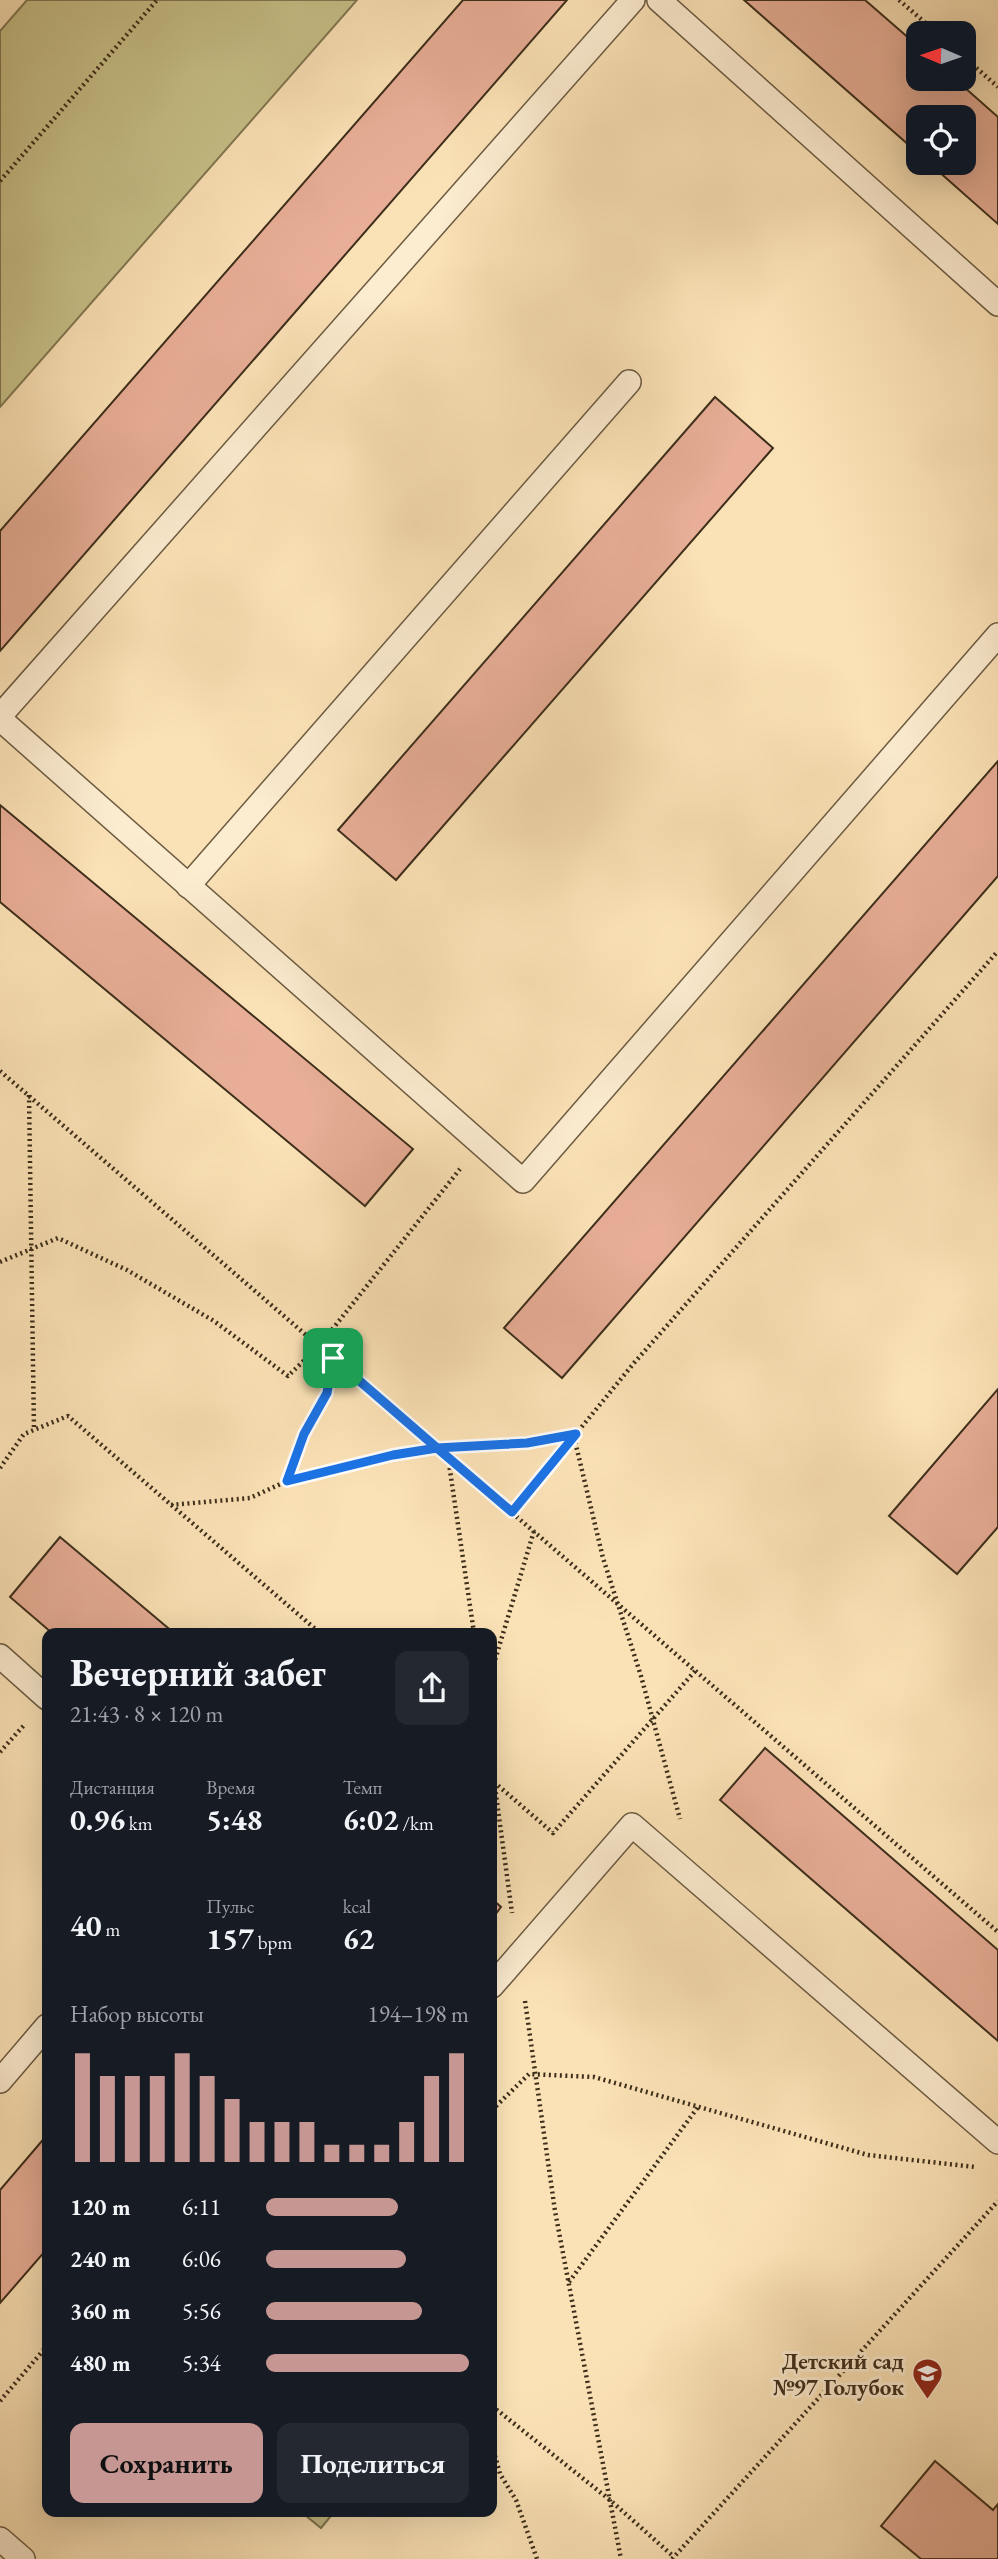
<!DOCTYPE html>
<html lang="ru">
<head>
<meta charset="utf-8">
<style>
  :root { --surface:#171b24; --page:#242831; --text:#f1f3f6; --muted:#9ea1a6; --accent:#c59692 }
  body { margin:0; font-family:"EB Garamond",serif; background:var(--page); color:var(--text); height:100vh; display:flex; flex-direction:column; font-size:26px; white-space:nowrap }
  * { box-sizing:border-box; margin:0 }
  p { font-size:23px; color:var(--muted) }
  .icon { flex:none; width:38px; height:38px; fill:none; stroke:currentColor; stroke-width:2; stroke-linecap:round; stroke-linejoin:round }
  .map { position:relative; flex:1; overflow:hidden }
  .side { position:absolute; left:42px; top:1628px; width:455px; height:889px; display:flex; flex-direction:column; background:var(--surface); border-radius:14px; box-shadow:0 7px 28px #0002 }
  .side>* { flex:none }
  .needle { width:46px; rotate:272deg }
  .fabs { position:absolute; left:906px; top:21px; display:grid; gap:14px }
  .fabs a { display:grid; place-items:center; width:70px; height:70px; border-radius:14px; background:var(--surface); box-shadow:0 7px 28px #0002; font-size:35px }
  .pin { position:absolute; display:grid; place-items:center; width:60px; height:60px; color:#fff; margin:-30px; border-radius:14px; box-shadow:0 4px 10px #0006 }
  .round { display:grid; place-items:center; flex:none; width:74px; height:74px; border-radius:14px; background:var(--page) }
  .head { display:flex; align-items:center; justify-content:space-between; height:119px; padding:0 28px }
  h1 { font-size:38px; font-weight:700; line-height:52px }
  .figures { display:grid; grid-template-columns:repeat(3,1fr); gap:10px; height:119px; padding:7px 28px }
  .figures div { display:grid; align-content:center }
  .figures b { font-size:30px; font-weight:700 }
  .figures small { font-size:19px; font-weight:400 }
  .figures p { font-size:19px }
  .chart { height:196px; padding:14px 28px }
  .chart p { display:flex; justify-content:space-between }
  .chart svg { width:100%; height:126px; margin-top:7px; stroke:var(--accent); stroke-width:6 }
  .action { display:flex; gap:14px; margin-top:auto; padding:14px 28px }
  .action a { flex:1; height:80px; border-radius:14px; background:var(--accent); color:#111; font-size:28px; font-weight:700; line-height:80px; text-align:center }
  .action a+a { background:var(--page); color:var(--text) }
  ul { padding:0 28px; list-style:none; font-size:23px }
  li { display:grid; grid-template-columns:112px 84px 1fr; align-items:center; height:52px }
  li i { height:18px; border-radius:9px; background:var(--accent) }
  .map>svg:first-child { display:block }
  .green { fill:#c7c088; stroke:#827752; stroke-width:2 }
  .building { fill:#e8ae97; stroke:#3d2e1b; stroke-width:2 }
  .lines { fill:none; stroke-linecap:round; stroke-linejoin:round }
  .service-casing { stroke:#6c5b42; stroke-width:26 }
  .path { stroke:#3d2e1b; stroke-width:4.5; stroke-dasharray:2 3.5; stroke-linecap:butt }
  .service { stroke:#fcecd0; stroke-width:23 }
  .route-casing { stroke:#fff; stroke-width:14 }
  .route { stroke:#1a73e8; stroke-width:9 }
  .labels { text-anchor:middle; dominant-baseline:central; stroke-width:6; stroke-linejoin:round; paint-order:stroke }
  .poi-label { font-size:23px; font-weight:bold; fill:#3d2e1b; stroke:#fcecd0; text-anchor:end }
</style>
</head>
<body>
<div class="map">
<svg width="998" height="2559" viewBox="0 0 998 2559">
  <rect width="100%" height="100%" fill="#fbe2b6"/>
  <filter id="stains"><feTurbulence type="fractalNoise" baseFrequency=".00286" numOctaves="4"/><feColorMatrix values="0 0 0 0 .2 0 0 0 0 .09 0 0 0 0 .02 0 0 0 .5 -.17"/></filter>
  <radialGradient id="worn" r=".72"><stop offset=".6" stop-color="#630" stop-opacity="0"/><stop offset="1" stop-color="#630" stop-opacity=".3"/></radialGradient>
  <g class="green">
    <path d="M27,0H357L0,407V31Z"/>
    <path d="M300,2511H335L321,2528Z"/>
  </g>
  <g class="building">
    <path d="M463,0H567L0,651V531Z"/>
    <path d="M744,0H865L919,47V79H955L998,117V224L929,163H964V117H919V154Z"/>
    <path d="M715,397L773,448L396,880L338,830Z"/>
    <path d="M998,761V876L562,1378L504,1328Z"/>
    <path d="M0,805L413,1149L365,1206L0,902Z"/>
    <path d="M998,1389V1527L957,1574L889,1516Z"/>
    <path d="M60,1537L174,1633H52L10,1597Z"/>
    <path d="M765,1748L998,1950V2041L720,1800Z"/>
    <path d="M492,1899L501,1907L492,1919Z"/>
    <path d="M47,2135V2249L0,2303V2190Z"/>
    <path d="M935,2461L993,2510L998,2504V2559H921L881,2526Z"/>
  </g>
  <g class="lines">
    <defs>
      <g id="service">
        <path d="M659,0L998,304"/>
        <path d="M0,716L633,0"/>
        <path d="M0,719L523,1181L998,635"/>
        <path d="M188,886L629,382"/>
        <path d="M0,1656L47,1698"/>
        <path d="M492,1986L632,1825L998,2142"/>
        <path d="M0,2081L47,2026"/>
        <path d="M0,2539L23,2559"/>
      </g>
    </defs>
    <use href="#service" class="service-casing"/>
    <g class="path">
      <path d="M899,0L937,33"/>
      <path d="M964,57L998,87"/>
      <path d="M0,181L157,0"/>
      <path d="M0,1071L998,1932"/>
      <path d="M29,1095L34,1430"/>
      <path d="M0,1262L58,1238L127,1270L214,1321L288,1376L319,1346L460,1169"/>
      <path d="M574,1437L603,1558L641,1676L680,1819"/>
      <path d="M448,1457L474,1633"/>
      <path d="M0,1468L24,1434L68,1416L320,1633"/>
      <path d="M287,1481L393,1455L437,1448L527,1443L575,1434"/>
      <path d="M171,1505L250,1498L287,1481L304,1434L327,1393L333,1359"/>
      <path d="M512,1512L634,1363L998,951"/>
      <path d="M492,1670L534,1531"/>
      <path d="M0,1752L25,1724"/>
      <path d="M492,1765L512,1913"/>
      <path d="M494,1782L553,1833L695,1671"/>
      <path d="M525,2001L555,2211L621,2559"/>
      <path d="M492,2110L529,2074L594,2077L868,2155L975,2167"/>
      <path d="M569,2282L698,2107"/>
      <path d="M0,2401L47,2346"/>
      <path d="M492,2406L610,2500L674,2557"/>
      <path d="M492,2445L500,2474L516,2500L537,2559"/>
      <path d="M672,2559L998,2201"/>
    </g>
    <use href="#service" class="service"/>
  </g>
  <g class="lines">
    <defs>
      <path id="route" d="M333,1358L437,1448L527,1443L576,1434L512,1512L437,1448L393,1455L287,1481L304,1434L327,1393L333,1358"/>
    </defs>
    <use href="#route" class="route-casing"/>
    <use href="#route" class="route"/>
  </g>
  <defs>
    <symbol id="school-pin" viewBox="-11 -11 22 30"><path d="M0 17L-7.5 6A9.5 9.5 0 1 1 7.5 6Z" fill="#8f2418" stroke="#fcecd0"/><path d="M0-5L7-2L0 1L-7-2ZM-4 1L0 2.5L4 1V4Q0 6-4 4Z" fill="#fff"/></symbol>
  </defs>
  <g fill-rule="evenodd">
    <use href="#school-pin" x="910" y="2356" width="35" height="47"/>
  </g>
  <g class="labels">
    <g class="poi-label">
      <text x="904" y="2361">Детский сад<tspan x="904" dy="26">№97 Голубок</tspan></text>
    </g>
  </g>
  <rect width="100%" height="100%" filter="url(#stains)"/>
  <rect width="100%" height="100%" fill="url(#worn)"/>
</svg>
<div class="fabs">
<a><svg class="needle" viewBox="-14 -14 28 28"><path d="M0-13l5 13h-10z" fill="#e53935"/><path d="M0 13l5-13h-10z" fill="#9ea1a6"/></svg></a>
<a><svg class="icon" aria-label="locate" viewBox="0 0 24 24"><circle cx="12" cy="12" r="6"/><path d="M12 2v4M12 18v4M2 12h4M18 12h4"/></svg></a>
</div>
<div class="pin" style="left:333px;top:1358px;background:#1e9e55"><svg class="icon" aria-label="arrive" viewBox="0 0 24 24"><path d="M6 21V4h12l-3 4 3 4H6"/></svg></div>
<section class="side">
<div class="head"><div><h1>Вечерний забег</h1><p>21:43 · 8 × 120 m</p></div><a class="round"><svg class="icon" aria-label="share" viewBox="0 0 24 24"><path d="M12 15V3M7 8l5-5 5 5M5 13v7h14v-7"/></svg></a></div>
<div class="figures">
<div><p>Дистанция</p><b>0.96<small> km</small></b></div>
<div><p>Время</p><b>5:48</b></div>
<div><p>Темп</p><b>6:02<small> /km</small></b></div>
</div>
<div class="figures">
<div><b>40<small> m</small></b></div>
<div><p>Пульс</p><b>157<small> bpm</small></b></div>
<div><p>kcal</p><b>62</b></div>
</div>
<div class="chart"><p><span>Набор высоты</span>194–198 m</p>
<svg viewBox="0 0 160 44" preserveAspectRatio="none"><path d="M5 44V6M15 44V14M25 44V14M35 44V14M45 44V6M55 44V14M65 44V22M75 44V30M85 44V30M95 44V30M105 44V38M115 44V38M125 44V38M135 44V30M145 44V14M155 44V6"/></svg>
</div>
<ul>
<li><b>120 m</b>6:11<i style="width:65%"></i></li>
<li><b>240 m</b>6:06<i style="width:69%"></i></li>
<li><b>360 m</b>5:56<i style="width:77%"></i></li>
<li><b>480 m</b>5:34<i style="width:100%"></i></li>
</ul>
<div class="action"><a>Сохранить</a><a>Поделиться</a></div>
</section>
</div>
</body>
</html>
